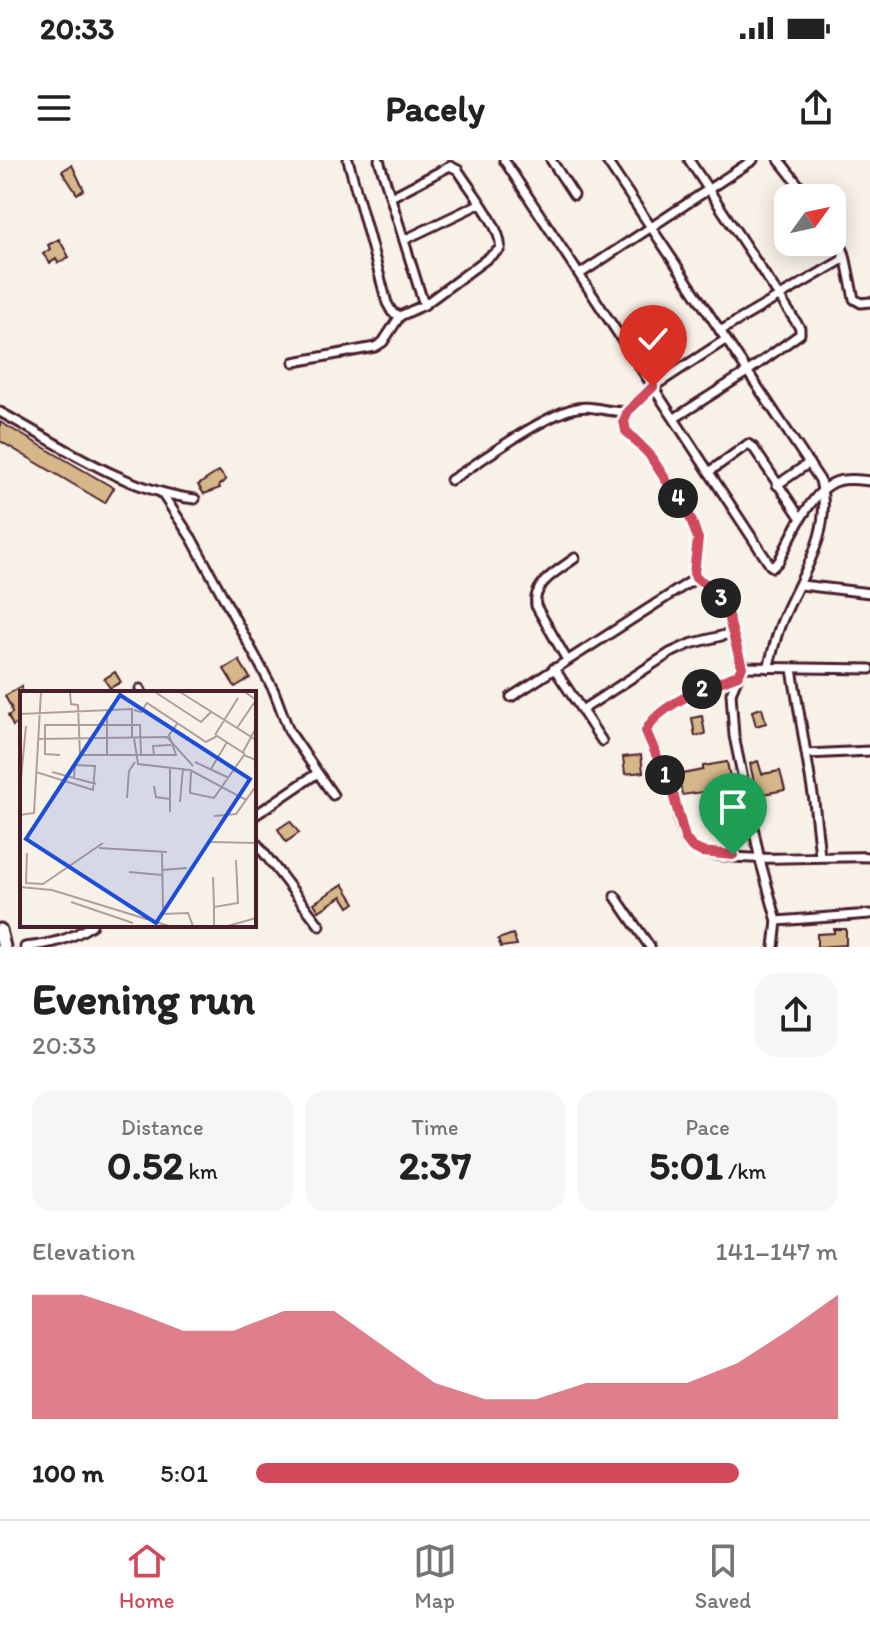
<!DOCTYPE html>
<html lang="en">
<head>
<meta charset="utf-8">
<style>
  :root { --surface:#fff; --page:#f6f6f6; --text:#222; --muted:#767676; --line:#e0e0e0; --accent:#d1495b }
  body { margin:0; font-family:Itim,sans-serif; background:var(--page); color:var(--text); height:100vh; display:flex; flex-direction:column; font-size:30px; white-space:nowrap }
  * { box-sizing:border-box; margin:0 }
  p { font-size:26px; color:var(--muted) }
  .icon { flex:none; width:44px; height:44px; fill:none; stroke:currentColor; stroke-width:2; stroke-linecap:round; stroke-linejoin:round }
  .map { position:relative; height:787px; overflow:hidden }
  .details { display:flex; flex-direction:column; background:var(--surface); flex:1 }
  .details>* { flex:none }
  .needle { width:52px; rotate:57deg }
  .fabs { position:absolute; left:774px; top:24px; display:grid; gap:16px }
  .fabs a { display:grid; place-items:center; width:72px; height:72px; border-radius:16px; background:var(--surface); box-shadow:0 4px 20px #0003; font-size:40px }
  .pin { position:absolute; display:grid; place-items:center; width:68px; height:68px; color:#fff; margin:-82px -34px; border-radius:50% 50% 50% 0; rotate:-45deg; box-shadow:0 0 8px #0007 }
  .pin .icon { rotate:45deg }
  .km { position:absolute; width:40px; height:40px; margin:-20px; border-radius:50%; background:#222; color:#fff; font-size:22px; line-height:40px; text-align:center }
  .round { display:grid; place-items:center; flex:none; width:84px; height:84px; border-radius:24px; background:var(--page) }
  .summary { display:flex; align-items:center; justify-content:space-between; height:136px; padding:0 32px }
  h1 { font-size:44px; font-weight:800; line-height:60px }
  .stats { display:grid; grid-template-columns:repeat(3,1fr); gap:12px; height:136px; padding:8px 32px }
  .stats div { display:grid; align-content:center; border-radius:20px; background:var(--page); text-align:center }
  .stats b { font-size:40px; font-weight:800 }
  .stats small { font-size:22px; font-weight:400 }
  .stats p { font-size:22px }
  .chart { height:224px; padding:16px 32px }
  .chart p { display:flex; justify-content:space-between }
  .chart svg { width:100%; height:144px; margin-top:8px; fill:var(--accent); opacity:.7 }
  ul { padding:0 32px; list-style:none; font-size:26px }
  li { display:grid; grid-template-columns:128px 96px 1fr; align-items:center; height:60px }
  li i { height:20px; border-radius:10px; background:var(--accent) }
  .status { display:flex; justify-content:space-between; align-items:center; height:56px; padding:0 40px; background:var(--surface); direction:ltr }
  .status svg { height:22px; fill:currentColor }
  header { display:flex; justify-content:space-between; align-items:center; height:104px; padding:0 32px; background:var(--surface); font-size:36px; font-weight:800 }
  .tab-bar { display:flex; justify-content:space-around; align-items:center; height:112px; border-top:2px solid var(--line); background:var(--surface); font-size:22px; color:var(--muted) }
  .tab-bar a { display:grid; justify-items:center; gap:4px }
  .tab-bar .on { color:var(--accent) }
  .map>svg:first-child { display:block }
  .building { fill:#d6b78a; stroke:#4a1f2b; stroke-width:2 }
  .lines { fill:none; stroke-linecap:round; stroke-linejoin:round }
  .minor-casing { stroke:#4a1f2b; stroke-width:13 }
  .primary-casing { stroke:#4a1f2b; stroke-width:17 }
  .minor { stroke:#fff; stroke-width:7 }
  .primary { stroke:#fff; stroke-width:11 }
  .route-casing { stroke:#fff; stroke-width:16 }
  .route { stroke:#d1495b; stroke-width:10 }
  .inset-road { fill:none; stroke:#b29d9c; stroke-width:2 }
  .view { fill:#1d4ed8; fill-opacity:0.15; stroke:#1d4ed8; stroke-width:4 }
  .inset-edge { fill:none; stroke:#4a1f2b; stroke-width:4 }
</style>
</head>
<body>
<div class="status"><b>20:33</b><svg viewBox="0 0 49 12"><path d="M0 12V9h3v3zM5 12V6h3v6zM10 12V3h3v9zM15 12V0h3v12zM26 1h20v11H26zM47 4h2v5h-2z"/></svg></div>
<header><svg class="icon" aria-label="menu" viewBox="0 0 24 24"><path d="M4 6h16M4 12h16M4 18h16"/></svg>Pacely<svg class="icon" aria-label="share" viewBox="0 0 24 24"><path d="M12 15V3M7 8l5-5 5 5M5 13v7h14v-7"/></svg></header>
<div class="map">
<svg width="870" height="787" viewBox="0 0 870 787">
  <rect width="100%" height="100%" fill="#f7f1e8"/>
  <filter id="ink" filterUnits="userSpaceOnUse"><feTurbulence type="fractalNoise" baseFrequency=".0125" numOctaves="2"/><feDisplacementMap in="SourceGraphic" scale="16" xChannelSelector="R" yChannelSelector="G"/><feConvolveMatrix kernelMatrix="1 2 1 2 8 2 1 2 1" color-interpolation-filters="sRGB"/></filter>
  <g filter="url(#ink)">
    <g class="building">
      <path d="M72,5L84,30L77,34L62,11Z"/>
      <path d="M59,79L69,97L58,103L56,99L50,103L43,94L50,89L48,85Z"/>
      <path d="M0,262L114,328L105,343L0,281Z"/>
      <path d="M219,311L226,320L219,325L220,328L204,334L198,325Z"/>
      <path d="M239,500L250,518L235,527L224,509Z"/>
      <path d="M115,512L121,522L110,528L104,519Z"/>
      <path d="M22,526V561L13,566L8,556L12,553L11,547L5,536Z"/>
      <path d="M762,548L766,563L756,566L752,551Z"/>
      <path d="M702,556L705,574L695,576L692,558Z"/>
      <path d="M641,595L643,612L625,614L623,597Z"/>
      <path d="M758,601L762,614L780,611L785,630L757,635L750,604Z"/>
      <path d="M727,602L732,628L682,635L678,615L703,610V606Z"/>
      <path d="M741,646L746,667L716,672L711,651Z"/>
      <path d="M290,661L299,673L286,682L278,669Z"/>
      <path d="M343,724L355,743L349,747L342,736L319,751L314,743Z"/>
      <path d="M834,769H846V785L817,787V774L834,773Z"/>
      <path d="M513,774L517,785L501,787L498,779Z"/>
    </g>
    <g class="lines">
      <defs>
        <g id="minor">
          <path d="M348,0L387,143L392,152L400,156L424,145L500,89C504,70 469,28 458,10L450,6L391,37"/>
          <path d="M379,0L424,145"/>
          <path d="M504,0L770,405L773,407L779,401C790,379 812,328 838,321C848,318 860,320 870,321"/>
          <path d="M551,0L574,35"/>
          <path d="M606,0L820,320C835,375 798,418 780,466C775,480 772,495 768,508"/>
          <path d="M779,0L809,38"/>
          <path d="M404,80L479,44"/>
          <path d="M845,95L854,139L861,143L870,142"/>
          <path d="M580,114L753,0"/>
          <path d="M720,171L842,100L844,92L832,69"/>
          <path d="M725,180L653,227L628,251L624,261L626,271L649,294L691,359L698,379L694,413L696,418L718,431L727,452L742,507L731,533L734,576L760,700L777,761L774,787"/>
          <path d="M294,202L375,187L383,182L400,156"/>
          <path d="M0,252C61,285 125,331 195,339"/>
          <path d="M675,258L747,212L800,174V168L689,0"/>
          <path d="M709,312L748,284L753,287L800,357"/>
          <path d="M451,320C484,299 536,260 572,249C591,243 609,254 628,251"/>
          <path d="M777,325L809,303"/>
          <path d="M163,335L192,379L274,531L289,571L333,635"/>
          <path d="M801,425L870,433"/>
          <path d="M567,500L536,446C532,423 559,410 575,398"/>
          <path d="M742,507L870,509"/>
          <path d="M554,508L602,581"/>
          <path d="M792,509L814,641L820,696"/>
          <path d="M738,515C712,525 659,544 646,571C655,592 666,612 673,634C678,649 679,675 691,686C713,706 836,695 870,697"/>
          <path d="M140,529L142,533"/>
          <path d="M511,537L696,418"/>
          <path d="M582,550L670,493L690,484L733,473"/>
          <path d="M807,594L870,591"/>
          <path d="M254,656L316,614"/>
          <path d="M254,680L320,766"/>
          <path d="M615,736L650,787"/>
          <path d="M777,761L870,754"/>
          <path d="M25,787C51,784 70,780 92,765"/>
        </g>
        <path id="primary" d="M0,770L4,787"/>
      </defs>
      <use href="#minor" class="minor-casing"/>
      <use href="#primary" class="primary-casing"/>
      <use href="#minor" class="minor"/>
      <use href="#primary" class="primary"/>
    </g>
  </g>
  <g class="lines" filter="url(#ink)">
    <defs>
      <path id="route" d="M653,227L628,251L624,261L626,271L649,294L691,359L698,379L694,413L696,418L718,431L727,452L742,507L738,515C712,525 658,544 646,571L673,634L685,678L692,687L702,692L733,695"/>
    </defs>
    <use href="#route" class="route-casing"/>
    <use href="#route" class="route"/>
  </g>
  <g transform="translate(20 531)">
    <rect width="236" height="236" fill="#f7f1e8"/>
    <path class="inset-road" d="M50,1L51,13L58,14L60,64H156L149,44L157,33M135,1L181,31L192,20M160,1L236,49M87,19V64M114,19L121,21L127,12L186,51L197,45L225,63M0,23L112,18V47M217,37L236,9L225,1M195,44L218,7M114,47L118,73L170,79L226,109L236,95M18,48L147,46L173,75M223,61L236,37M40,64L25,63V34H120L121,64M134,64L133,55L151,54M175,71L209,87M191,78L207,51M16,81L73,99L75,75L55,74L54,87M32,81L76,93M171,81L170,102L194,107L224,64L236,69M134,95L136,106L150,108M0,98L6,35M107,107L109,80L115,71M160,111L163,77M150,121V77M0,124L14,122L21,1M194,125L216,123L226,109M191,151L236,152M79,157L147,161M142,179L167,177M109,181L142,184M193,186L194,216M6,192L23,193L83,152M6,193L7,162M0,196L32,199L149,235M51,211L113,232M142,223L168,222L173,235M137,232L143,219L142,161M208,235H194V216L218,212L216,169M208,235L236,227"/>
    <path class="view" d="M100,4L230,88L136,232L6,148Z"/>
    <rect width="236" height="236" class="inset-edge"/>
  </g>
</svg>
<div class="fabs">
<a><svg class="needle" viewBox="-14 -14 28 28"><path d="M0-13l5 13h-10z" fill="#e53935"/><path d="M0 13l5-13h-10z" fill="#767676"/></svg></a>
</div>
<div class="pin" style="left:733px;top:695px;background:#1e9e55"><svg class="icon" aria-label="arrive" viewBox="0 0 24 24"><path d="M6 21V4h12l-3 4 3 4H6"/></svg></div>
<div class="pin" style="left:653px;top:227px;background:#d93025"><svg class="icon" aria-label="check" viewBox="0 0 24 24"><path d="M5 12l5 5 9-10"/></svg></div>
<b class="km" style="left:665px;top:615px">1</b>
<b class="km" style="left:702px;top:529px">2</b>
<b class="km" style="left:721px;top:438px">3</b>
<b class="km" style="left:678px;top:338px">4</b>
</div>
<section class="details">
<div class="summary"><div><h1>Evening run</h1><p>20:33</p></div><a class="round"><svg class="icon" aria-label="share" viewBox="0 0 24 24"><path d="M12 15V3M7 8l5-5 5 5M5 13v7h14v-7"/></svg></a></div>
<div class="stats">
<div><p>Distance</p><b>0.52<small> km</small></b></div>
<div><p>Time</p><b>2:37</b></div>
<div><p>Pace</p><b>5:01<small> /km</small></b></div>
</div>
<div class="chart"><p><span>Elevation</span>141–147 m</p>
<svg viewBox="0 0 160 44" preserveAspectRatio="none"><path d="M0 44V6L10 6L20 11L30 17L40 17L50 11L60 11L70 22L80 33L90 38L100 38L110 33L120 33L130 33L140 27L150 17L160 6V44z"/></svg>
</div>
<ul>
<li><b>100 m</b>5:01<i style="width:83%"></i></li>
</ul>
</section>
<nav class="tab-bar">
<a class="on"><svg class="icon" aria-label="home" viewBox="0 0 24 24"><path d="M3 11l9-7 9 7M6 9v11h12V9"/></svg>Home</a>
<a><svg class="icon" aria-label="map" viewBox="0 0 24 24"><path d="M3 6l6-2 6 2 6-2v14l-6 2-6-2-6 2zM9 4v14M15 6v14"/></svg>Map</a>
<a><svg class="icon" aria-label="saved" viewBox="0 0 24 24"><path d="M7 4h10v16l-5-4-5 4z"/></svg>Saved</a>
</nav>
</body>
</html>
